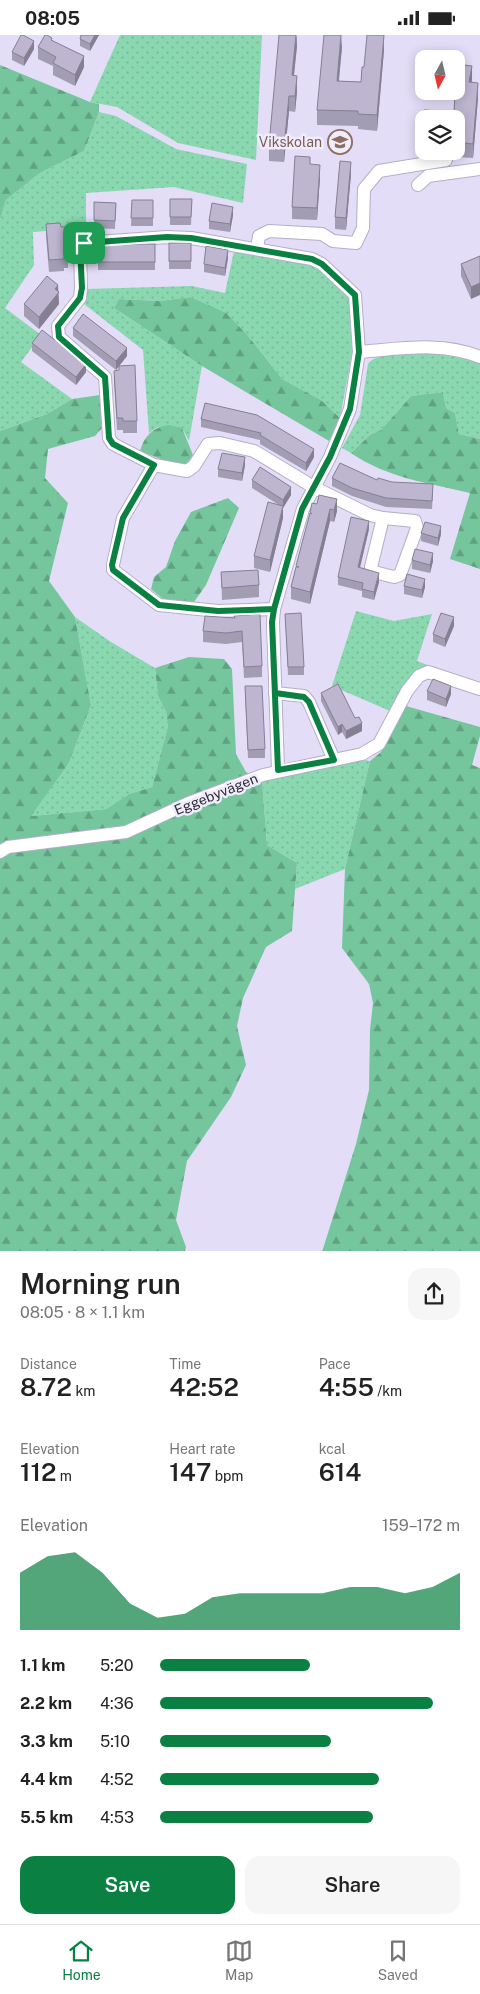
<!DOCTYPE html>
<html lang="en">
<head>
<meta charset="utf-8">
<style>
  :root { --surface:#fff; --page:#f6f6f6; --text:#222; --muted:#767676; --line:#e0e0e0; --accent:#0b8043 }
  body { margin:0; font-family:"Public Sans",sans-serif; background:var(--page); color:var(--text); height:100vh; display:flex; flex-direction:column; font-size:19px; white-space:nowrap }
  * { box-sizing:border-box; margin:0 }
  p { font-size:16px; color:var(--muted) }
  .icon { flex:none; width:28px; height:28px; fill:none; stroke:currentColor; stroke-width:2; stroke-linecap:round; stroke-linejoin:round }
  .map { position:relative; height:1216px; overflow:hidden }
  .panel { display:flex; flex-direction:column; background:var(--surface); flex:1 }
  .panel>* { flex:none }
  .needle { width:32px; rotate:188deg }
  .buttons { position:absolute; left:415px; top:15px; display:grid; gap:10px }
  .buttons a { display:grid; place-items:center; width:50px; height:50px; border-radius:10px; background:var(--surface); box-shadow:0 2px 12px #0003; font-size:25px }
  .pin { position:absolute; display:grid; place-items:center; width:42px; height:42px; color:#fff; margin:-21px; border-radius:10px; box-shadow:0 2px 8px #0006 }
  .round { display:grid; place-items:center; flex:none; width:52px; height:52px; border-radius:15px; background:var(--page) }
  .overview { display:flex; align-items:center; justify-content:space-between; height:85px; padding:0 20px }
  h1 { font-size:28px; font-weight:600; line-height:38px }
  .stats { display:grid; grid-template-columns:repeat(3,1fr); gap:8px; height:85px; padding:5px 20px }
  .stats div { display:grid; align-content:center }
  .stats b { font-size:25px; font-weight:600 }
  .stats small { font-size:14px; font-weight:400 }
  .stats p { font-size:14px }
  .chart { height:140px; padding:10px 20px }
  .chart p { display:flex; justify-content:space-between }
  .chart svg { width:100%; height:90px; margin-top:5px; fill:var(--accent); opacity:.7 }
  .primary-button { display:flex; gap:10px; margin-top:auto; padding:10px 20px }
  .primary-button a { flex:1; height:58px; border-radius:15px; background:var(--accent); color:#fff; font-size:20px; font-weight:600; line-height:58px; text-align:center }
  .primary-button a+a { background:var(--page); color:var(--text) }
  ul { padding:0 20px; list-style:none; font-size:16px }
  li { display:grid; grid-template-columns:80px 60px 1fr; align-items:center; height:38px }
  li i { height:12px; border-radius:6px; background:var(--accent) }
  .status { display:flex; justify-content:space-between; align-items:center; height:35px; padding:0 25px; background:var(--surface); direction:ltr }
  .status svg { height:14px; fill:currentColor }
  .tabs { display:flex; justify-content:space-around; align-items:center; height:70px; border-top:1px solid var(--line); background:var(--surface); font-size:14px; color:var(--muted) }
  .tabs a { display:grid; justify-items:center; gap:2px }
  .tabs .current { color:var(--accent) }
  .map>svg:first-child { display:block }
  .grass { fill:url(#grass-dots) }
  .forest { fill:url(#forest-firs) }
  .lines { fill:none; stroke-linecap:round; stroke-linejoin:round }
  .minor-casing { stroke:#b5aec8; stroke-width:14 }
  .minor { stroke:#fff; stroke-width:12 }
  .wall { fill:#a39db4 }
  .shaded-wall { fill:#857f92 }
  .building { fill:#beb6d1; stroke:#857f92 }
  .route-casing { stroke:#fff; stroke-width:10 }
  .route { stroke:#0b8043; stroke-width:6 }
  .labels { text-anchor:middle; dominant-baseline:central; stroke-width:5; stroke-linejoin:round; paint-order:stroke }
  .education-label { font-size:14px; fill:#785e54; stroke:#f0ecfc; text-anchor:end }
  .street-label { font-size:14px; fill:#2e2a35; stroke:#f0ecfc }
</style>
</head>
<body>
<div class="status"><b>08:05</b><svg viewBox="0 0 49 12"><path d="M0 12V9h3v3zM5 12V6h3v6zM10 12V3h3v9zM15 12V0h3v12zM26 1h20v11H26zM47 4h2v5h-2z"/></svg></div>
<div class="map">
<svg width="480" height="1217" viewBox="0 0 480 1217">
  <defs>
    <pattern id="grass-dots" width="8" height="8" patternUnits="userSpaceOnUse" patternTransform="scale(1.25)"><rect width="8" height="8" fill="#8ad8b0"/><path d="M2 2h.1M6 6h.1" fill="none" stroke="#77ba98" stroke-width="1.8" stroke-linecap="round"/></pattern>
    <pattern id="forest-firs" width="22" height="20" patternUnits="userSpaceOnUse" patternTransform="scale(1.25)"><rect width="22" height="20" fill="#75c69d"/><path d="M5 1l3.5 6h-7zM16 11l3.5 6h-7z" fill="#60a181"/></pattern>
  </defs>
  <rect width="100%" height="100%" fill="#e4ddf8"/>
  <g class="grass">
    <path d="M120,0H262L256,125L178,108L117,72L90,67Z"/>
    <path d="M99,77L116,81L176,114L247,129L243,168L174,152L86,158V193L33,197L34,230L5,273L41,300L21,327L72,364L47,379L0,396V185L6,165L40,138L84,116Z"/>
    <path d="M234,216L308,230L321,234L346,256L351,266L352,319L340,383L321,365L282,344L249,302L190,262L160,266L119,264L114,273L202,331L189,406L182,393L158,392L149,398L143,315L84,269L86,254L192,251L225,258Z"/>
    <path d="M435,316L461,320L480,328V404L459,399L455,378L446,373L443,357L411,361L381,395L371,399L351,418L342,413L360,380L368,329C376,316 420,317 435,316Z"/>
    <path d="M356,576L394,586L432,579L417,626L430,631C405,639 402,655 390,676L332,651Z"/>
    <path d="M75,582L111,607L155,633L158,661L166,677L168,691L152,752L129,759L108,774L30,781L69,728L91,670Z"/>
    <path d="M365,725L370,726L345,834L295,854L297,828L267,810L262,745Z"/>
  </g>
  <g class="forest">
    <path d="M0,30L90,67L99,69V77L84,116L40,138L6,165L0,185Z"/>
    <path d="M190,262L226,278L249,302L282,344L321,365L340,383L329,406L202,331L114,273L119,264L160,266Z"/>
    <path d="M443,357L446,373L455,378L459,399L480,404V534L450,524L470,458C429,448 387,443 351,418L371,399L381,395L411,361Z"/>
    <path d="M100,360L103,392L95,401L48,414L45,443L68,468L49,546L75,582L91,670L69,728L31,781L107,774L129,759L152,752L168,691L166,677L158,661L155,633L189,622L224,624L232,634L236,719L246,737L262,745L267,810L297,828L292,896L266,912L243,963L237,991L246,1030L231,1062L187,1126L176,1185L186,1212L185,1216H0V396L47,379L72,364Z"/>
    <path d="M169,390L182,393L193,420L186,429L163,425L140,416C144,401 153,392 169,390Z"/>
    <path d="M228,463L239,473L206,550L194,567L164,565L151,554L154,542L166,532L175,506L191,477Z"/>
    <path d="M406,671L480,692V701L472,730L480,733V1216L322,1217L356,1109L369,1055L370,995L373,968L369,949L342,913L345,834L370,726L381,717Z"/>
  </g>
  <g class="lines">
    <defs>
      <g id="minor">
        <path d="M418,150L428,141L480,134"/>
        <path d="M257,214L259,201L269,196L322,199L333,206L356,208L363,193L364,154L379,136L446,125"/>
        <path d="M154,430L113,409L109,403L105,342L59,302L58,291L80,263L81,253L80,212L84,208L167,202L191,203L312,224L322,229L355,260L359,317"/>
        <path d="M274,574L218,576L159,570L113,535V530L123,483L154,430L187,436L194,431L208,409L220,408L254,416L315,453L370,480L383,483L371,532L374,537L394,542L400,540L417,493L415,486L383,483"/>
        <path d="M275,658L304,661L309,667L334,725"/>
        <path d="M278,735L273,587L274,574L303,474L330,422L350,374L359,317C399,314 442,306 480,322"/>
        <path d="M0,817L8,812L126,797L191,767L263,740L362,719L379,709L407,656L419,641L428,637L480,654"/>
      </g>
    </defs>
    <use href="#minor" class="minor-casing"/>
    <use href="#minor" class="minor"/>
  </g>
  <g class="wall">
    <path d="M99,0L90,16L80,11V4Z"/>
    <path d="M297,0V11L294,41L297,57L295,77L289,76L284,127L269,126V110Z"/>
    <path d="M52,5L84,32L75,51L53,40V31L38,24V12Z"/>
    <path d="M342,12L339,46L361,47L364,32L384,15L377,96L358,94V91L317,90V75Z"/>
    <path d="M34,14L24,31L12,25V17Z"/>
    <path d="M456,29L472,31L471,48H478V63L473,123L453,122V116H456V84H424V108H423V93L424,75L454,77L455,64L438,62V56H456Z"/>
    <path d="M351,139L346,195L335,194V182Z"/>
    <path d="M320,142L317,185L292,184V172Z"/>
    <path d="M170,164H192L191,190H170Z"/>
    <path d="M132,165H153V191H131Z"/>
    <path d="M94,167L116,168L115,194L94,193Z"/>
    <path d="M233,180L230,197L209,194V186Z"/>
    <path d="M46,189L61,192L68,221V233H64V236L49,237L46,201Z"/>
    <rect x="169" y="208" width="22" height="26"/>
    <rect x="98" y="209" width="57" height="26"/>
    <path d="M480,221L471,264L461,241V229Z"/>
    <path d="M228,223L225,241L204,237V229Z"/>
    <path d="M58,256L59,269L39,294L24,281V269Z"/>
    <path d="M73,293L127,321L119,331L137,386V398H123V395H117L114,348V336L119,335V331L116,335L73,301Z"/>
    <path d="M32,308L86,337L76,350L32,316Z"/>
    <path d="M205,368L314,422L306,436L260,409V405L201,392V384Z"/>
    <path d="M245,430L242,446L218,442V434Z"/>
    <path d="M332,443L377,445L433,458L432,474L386,472L352,461L332,451Z"/>
    <path d="M252,445L291,460L283,473V483L270,537L254,533V521L279,470L252,453Z"/>
    <path d="M317,469L337,476L334,487L330,486L310,569L291,564V552Z"/>
    <path d="M369,494L360,533L379,547L374,565L362,562V556L338,550V542Z"/>
    <path d="M421,498L441,499L438,511L421,506Z"/>
    <path d="M412,525L433,526L430,538L412,534Z"/>
    <path d="M221,537L259,550V562L222,565Z"/>
    <path d="M404,551L425,552L422,563L404,559Z"/>
    <path d="M285,579L304,632V640H288Z"/>
    <path d="M235,583L262,631V642L244,643L242,607L226,609L203,607V596Z"/>
    <path d="M454,591L445,612L433,607V599Z"/>
    <path d="M427,656L451,659L446,672L427,665Z"/>
    <path d="M321,658L362,696L346,704L342,697L338,700L321,666Z"/>
    <path d="M245,660L265,714V723H248Z"/>
  </g>
  <g class="shaded-wall">
    <path d="M95,0H99L90,16V9Z"/>
    <path d="M296,0L297,11L292,56V40Z"/>
    <path d="M341,0L342,12L337,61V46Z"/>
    <path d="M384,0V15L377,96V80Z"/>
    <path d="M34,6V14L24,31V23Z"/>
    <path d="M84,21V32L75,51V40Z"/>
    <path d="M472,31V45L469,62V47Z"/>
    <path d="M297,41V57L295,77V61Z"/>
    <path d="M478,48V63L473,123V109Z"/>
    <path d="M289,61V76L284,127V112Z"/>
    <path d="M351,127V139L346,195V183Z"/>
    <path d="M320,130V142L317,185V173Z"/>
    <path d="M233,172V180L230,197V189Z"/>
    <path d="M228,215V223L225,241V233Z"/>
    <path d="M480,248V260L471,264V252Z"/>
    <path d="M58,250L59,269L39,294V282L55,254Z"/>
    <path d="M127,313V321L116,335V326Z"/>
    <path d="M86,329V337L76,350V342Z"/>
    <path d="M314,414V422L306,436V428Z"/>
    <path d="M245,422V430L242,446V438Z"/>
    <path d="M291,452V460L283,473V483L270,537V525L283,472V465Z"/>
    <path d="M337,464V476L334,487V475Z"/>
    <path d="M330,474V486L310,569V557Z"/>
    <path d="M369,486V494L358,540V532Z"/>
    <path d="M441,491V499L438,511V503Z"/>
    <path d="M433,518V526L430,538V530Z"/>
    <path d="M379,538V547L374,565V557Z"/>
    <path d="M425,544V552L422,563V555Z"/>
    <path d="M454,582V591L445,612V604Z"/>
    <path d="M451,651V659L446,672V664Z"/>
    <path d="M362,688V696L346,704V696Z"/>
    <path d="M342,689V697L338,700V692Z"/>
  </g>
  <g class="building">
    <path d="M21,0H23L34,6L24,23L12,17Z"/>
    <path d="M45,0H47L52,3L51,5L84,21L75,40L53,28L56,22L38,12Z"/>
    <path d="M81,0H95L90,9L80,4Z"/>
    <path d="M279,0H296L292,40L297,41L295,61H289L284,112L269,110Z"/>
    <path d="M324,0H341L337,46L361,47L362,32H364L367,0H384L377,80L358,79V76L317,75Z"/>
    <path d="M456,29L472,31L469,47L478,48L473,109L456,107V84H424V93H423L424,75L454,77L455,56H456Z"/>
    <path d="M295,121L310,122V129L320,130L317,173L292,172Z"/>
    <path d="M340,126L351,127L346,183L335,182Z"/>
    <path d="M170,164H192L191,182H170Z"/>
    <path d="M132,165H153V183H131Z"/>
    <path d="M94,167L116,168L115,186L94,185Z"/>
    <path d="M212,168L233,172L230,189L209,186Z"/>
    <path d="M60,188L61,192H65L68,221L64,222V224L49,225L46,189Z"/>
    <rect x="169" y="208" width="22" height="18"/>
    <rect x="98" y="209" width="57" height="18"/>
    <path d="M206,211L228,215L225,233L204,229Z"/>
    <path d="M480,221V248L471,252L461,229Z"/>
    <path d="M47,241L58,250L55,254L59,257L39,282L24,269Z"/>
    <path d="M83,279L127,313L116,326L73,293Z"/>
    <path d="M42,295L86,329L76,342L32,308Z"/>
    <path d="M135,330L137,386H123V383H117L114,336L119,335V331Z"/>
    <path d="M205,368L257,380L314,414L306,428L260,400L261,398L201,384Z"/>
    <path d="M222,418L245,422L242,438L218,434Z"/>
    <path d="M340,428L377,445L378,443L392,447L433,449L432,466L386,463L352,453L332,443Z"/>
    <path d="M260,432L291,452L283,465L252,445Z"/>
    <path d="M319,460L337,464L334,475L330,474L310,557L291,552L296,532H299L296,531L310,478L312,479L310,477L312,468L317,469Z"/>
    <path d="M268,467L283,471L270,525L254,521Z"/>
    <path d="M351,482L369,486L358,532L379,538L374,557L362,554L363,548L338,542Z"/>
    <path d="M425,487L441,491L438,503L421,498Z"/>
    <path d="M415,514L433,518L430,530L412,525Z"/>
    <path d="M258,535L259,550L222,553L221,537Z"/>
    <path d="M407,539L425,544L422,555L404,551Z"/>
    <path d="M301,578L304,632H288L285,579Z"/>
    <path d="M441,578L454,582L445,604L433,599Z"/>
    <path d="M260,579L262,631L244,632L242,596L226,598L203,596L205,581L235,583L234,581Z"/>
    <path d="M433,644L451,651L446,664L427,656Z"/>
    <path d="M338,649L355,683L359,682L362,688L346,696L342,689L338,692L321,658Z"/>
    <path d="M245,651H262L265,714L248,715Z"/>
  </g>
  <g class="lines">
    <defs>
      <path id="route" d="M84,208L80,212L82,253L80,263L58,291L59,302L105,342L109,403L113,409L154,430L123,483L112,530L113,535L159,570L218,576L274,574L272,587L278,735L334,725L309,667L304,662L275,658L272,587L274,574L302,474L330,422L350,374L359,317L355,260L322,229L312,224L191,203L167,202L84,208"/>
    </defs>
    <use href="#route" class="route-casing"/>
    <use href="#route" class="route"/>
  </g>
  <defs>
    <symbol id="school-ring" viewBox="-11 -11 22 22"><circle r="9.5" fill="#f0ecfc" stroke="#8d6e63" stroke-width="1.5"/><path d="M0-5L7-2L0 1L-7-2ZM-4 1L0 2.5L4 1V4Q0 6-4 4Z" fill="#8d6e63"/></symbol>
  </defs>
  <g fill-rule="evenodd">
    <use href="#school-ring" x="326" y="93" width="28" height="28"/>
  </g>
  <g class="labels">
    <g class="education-label">
      <text x="322" y="107">Vikskolan</text>
    </g>
    <g class="street-label">
      <text transform="translate(216 759) rotate(-22)">Eggebyvägen</text>
    </g>
  </g>
</svg>
<div class="buttons">
<a><svg class="needle" viewBox="-14 -14 28 28"><path d="M0-13l5 13h-10z" fill="#e53935"/><path d="M0 13l5-13h-10z" fill="#767676"/></svg></a>
<a><svg class="icon" aria-label="layers" viewBox="0 0 24 24"><path d="M12 4l9 5-9 5-9-5zM3 14l9 5 9-5"/></svg></a>
</div>
<div class="pin" style="left:84px;top:208px;background:#1e9e55"><svg class="icon" aria-label="arrive" viewBox="0 0 24 24"><path d="M6 21V4h12l-3 4 3 4H6"/></svg></div>
</div>
<section class="panel">
<div class="overview"><div><h1>Morning run</h1><p>08:05 · 8 × 1.1 km</p></div><a class="round"><svg class="icon" aria-label="share" viewBox="0 0 24 24"><path d="M12 15V3M7 8l5-5 5 5M5 13v7h14v-7"/></svg></a></div>
<div class="stats">
<div><p>Distance</p><b>8.72<small> km</small></b></div>
<div><p>Time</p><b>42:52</b></div>
<div><p>Pace</p><b>4:55<small> /km</small></b></div>
</div>
<div class="stats">
<div><p>Elevation</p><b>112<small> m</small></b></div>
<div><p>Heart rate</p><b>147<small> bpm</small></b></div>
<div><p>kcal</p><b>614</b></div>
</div>
<div class="chart"><p><span>Elevation</span>159–172 m</p>
<svg viewBox="0 0 160 44" preserveAspectRatio="none"><path d="M0 44V16L10 8L20 6L30 16L40 31L50 38L60 36L70 28L80 26L90 26L100 26L110 26L120 23L130 23L140 26L150 23L160 16V44z"/></svg>
</div>
<ul>
<li><b>1.1 km</b>5:20<i style="width:50%"></i></li>
<li><b>2.2 km</b>4:36<i style="width:91%"></i></li>
<li><b>3.3 km</b>5:10<i style="width:57%"></i></li>
<li><b>4.4 km</b>4:52<i style="width:73%"></i></li>
<li><b>5.5 km</b>4:53<i style="width:71%"></i></li>
</ul>
<div class="primary-button"><a>Save</a><a>Share</a></div>
</section>
<nav class="tabs">
<a class="current"><svg class="icon" aria-label="home" viewBox="0 0 24 24"><path d="M3 11l9-7 9 7M6 9v11h12V9"/></svg>Home</a>
<a><svg class="icon" aria-label="map" viewBox="0 0 24 24"><path d="M3 6l6-2 6 2 6-2v14l-6 2-6-2-6 2zM9 4v14M15 6v14"/></svg>Map</a>
<a><svg class="icon" aria-label="saved" viewBox="0 0 24 24"><path d="M7 4h10v16l-5-4-5 4z"/></svg>Saved</a>
</nav>
</body>
</html>
